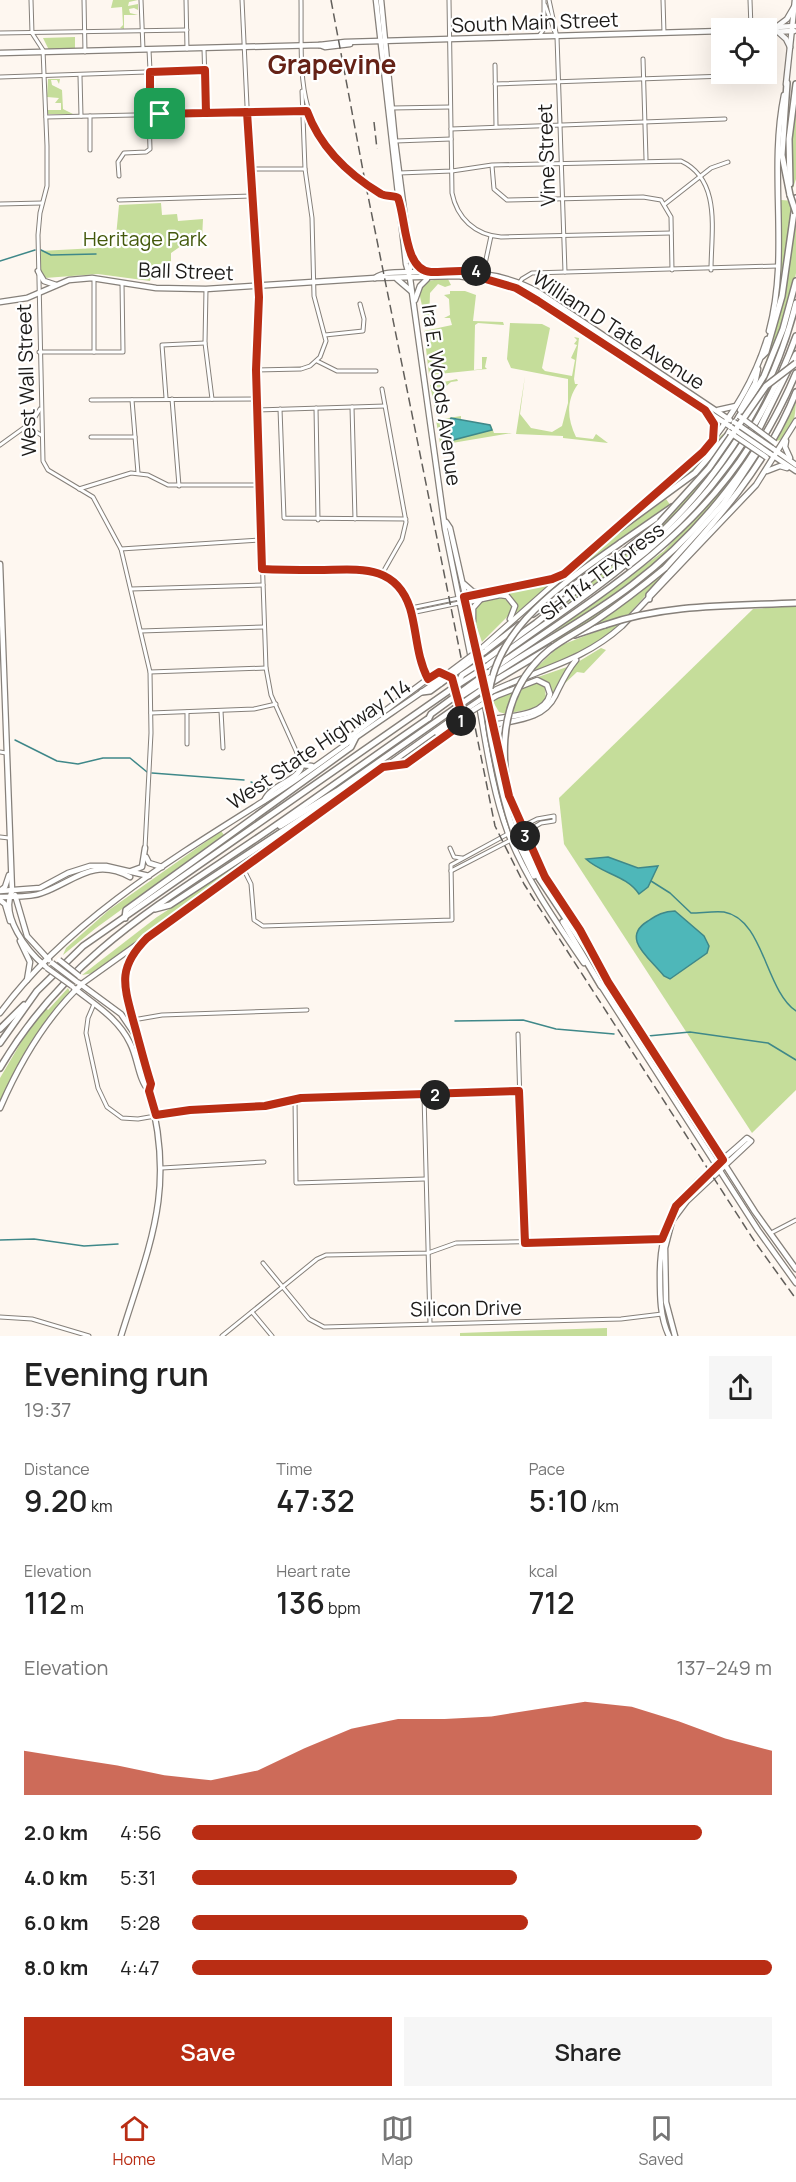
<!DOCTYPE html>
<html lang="en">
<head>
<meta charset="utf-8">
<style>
  :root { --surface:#fff; --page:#f6f6f6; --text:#222; --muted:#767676; --line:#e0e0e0; --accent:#b92d14 }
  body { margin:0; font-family:Manrope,sans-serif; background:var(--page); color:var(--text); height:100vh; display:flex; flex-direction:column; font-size:22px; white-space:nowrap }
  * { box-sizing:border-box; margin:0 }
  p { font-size:20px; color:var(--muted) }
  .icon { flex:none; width:33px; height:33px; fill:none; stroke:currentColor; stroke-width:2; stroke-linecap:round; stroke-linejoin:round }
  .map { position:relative; height:1336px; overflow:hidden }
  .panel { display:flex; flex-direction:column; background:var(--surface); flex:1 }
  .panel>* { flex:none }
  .tools { position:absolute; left:711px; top:18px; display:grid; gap:12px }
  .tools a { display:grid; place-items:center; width:66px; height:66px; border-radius:0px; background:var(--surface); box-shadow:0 6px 24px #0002; font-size:30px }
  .pin { position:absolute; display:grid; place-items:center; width:51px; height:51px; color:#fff; margin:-26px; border-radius:12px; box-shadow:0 3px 9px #0006 }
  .km { position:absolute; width:30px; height:30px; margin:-15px; border-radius:50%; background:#222; color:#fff; font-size:16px; line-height:30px; text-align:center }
  .round { display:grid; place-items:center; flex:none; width:63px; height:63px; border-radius:0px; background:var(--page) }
  .headline { display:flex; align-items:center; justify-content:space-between; height:102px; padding:0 24px }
  h1 { font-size:33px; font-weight:600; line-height:45px }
  .stats { display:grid; grid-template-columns:repeat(3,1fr); gap:9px; height:102px; padding:6px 24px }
  .stats div { display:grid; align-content:center }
  .stats b { font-size:30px; font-weight:600 }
  .stats small { font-size:16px; font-weight:400 }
  .stats p { font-size:16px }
  .chart { height:168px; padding:12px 24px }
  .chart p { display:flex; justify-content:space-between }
  .chart svg { width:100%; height:108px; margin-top:6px; fill:var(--accent); opacity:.7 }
  .action { display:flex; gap:12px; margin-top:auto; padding:12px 24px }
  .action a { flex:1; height:69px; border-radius:0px; background:var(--accent); color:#fff; font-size:24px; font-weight:600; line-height:69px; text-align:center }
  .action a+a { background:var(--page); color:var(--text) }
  ul { padding:0 24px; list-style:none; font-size:20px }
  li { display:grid; grid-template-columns:96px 72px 1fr; align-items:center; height:45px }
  li i { height:15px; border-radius:8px; background:var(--accent) }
  .tabs { display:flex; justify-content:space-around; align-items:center; height:84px; border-top:2px solid var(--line); background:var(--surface); font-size:16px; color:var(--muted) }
  .tabs a { display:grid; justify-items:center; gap:3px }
  .tabs .active { color:var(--accent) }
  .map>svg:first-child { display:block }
  .green { fill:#c5dd9a }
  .water { fill:#4eb7b9; stroke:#3f8889; stroke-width:1.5 }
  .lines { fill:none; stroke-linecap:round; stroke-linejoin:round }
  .stream { stroke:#3f8889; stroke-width:1.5 }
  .minor-casing { stroke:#86807a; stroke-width:5 }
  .major-casing { stroke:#86807a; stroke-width:7 }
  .highway-casing { stroke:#86807a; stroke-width:8 }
  .minor { stroke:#fff; stroke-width:3 }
  .major { stroke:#fff; stroke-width:4.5 }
  .highway { stroke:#fff; stroke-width:5 }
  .rail { stroke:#625f5b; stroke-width:1.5; stroke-dasharray:9 4.5; stroke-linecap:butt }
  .major-bridge-casing { stroke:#86807a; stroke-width:7; stroke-linecap:butt }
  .highway-bridge-casing { stroke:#86807a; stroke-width:8; stroke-linecap:butt }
  .major-bridge { stroke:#fff; stroke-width:4.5 }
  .highway-bridge { stroke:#fff; stroke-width:5 }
  .route-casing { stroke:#fff; stroke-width:12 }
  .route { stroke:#b92d14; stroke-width:8 }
  .labels { text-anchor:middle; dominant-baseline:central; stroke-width:4.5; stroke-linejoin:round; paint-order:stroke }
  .street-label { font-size:20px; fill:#1d1b19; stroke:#fff }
  .park-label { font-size:20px; fill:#43580b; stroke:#fff }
  .district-label { font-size:26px; font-weight:bold; fill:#652216; stroke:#fff }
</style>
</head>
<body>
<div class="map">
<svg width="796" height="1336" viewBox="0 0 796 1336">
  <rect width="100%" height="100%" fill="#fef7f0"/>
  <g class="green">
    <path d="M113,0H138L129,2L128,6L138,4V10L134,8L129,9L130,13L138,15H124V29L120,28L123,25L122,7L111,8Z"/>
    <path d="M75,37V49L49,50L43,38Z"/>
    <path d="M48,79H60L59,84L57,80H51L52,85L62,90L63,109L73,114H48L47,110H61V103H55L59,98L47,97Z"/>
    <path d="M796,97V179L793,188L790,141Z"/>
    <path d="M781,200L794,201L780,289Z"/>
    <path d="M161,203L162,215L177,214L178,221L203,219L202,239H191L171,253V262L154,265L150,281L98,274L45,278L41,275L40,251L115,247L119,205Z"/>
    <path d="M796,212C796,232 796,253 796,273C792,307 776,340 763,371L776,328Z"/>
    <path d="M442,279H448L451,285L445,287L438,284L430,293L429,322L426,324L419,292L427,281Z"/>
    <path d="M450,291H465L476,295L473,321L503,322L504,325L478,323L475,325L474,370L482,369V357H487L485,367L487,369L429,375L424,331L452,325L450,318H444L450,315L449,299L444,295L450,294Z"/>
    <path d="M510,323L542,324L550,328L542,368L545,371L572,376L575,360L571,358L577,345L574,344L577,340L574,337L579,338L574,379L575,384H578C566,401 567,418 576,437L593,439L596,434L608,443L563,438V436L516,434L525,376L520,414L531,428L552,432L562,426L568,403V379L511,368L507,359Z"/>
    <path d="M457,379L458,381L451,382C443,388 431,404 441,414H436L430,385Z"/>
    <path d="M796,397C796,412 794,438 776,441Z"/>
    <path d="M461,416V419L453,418L448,421L450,437L453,440L491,425L494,433H512L452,443V446L441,449L436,420Z"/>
    <path d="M724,433C717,458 660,497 638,513Z"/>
    <path d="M706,477C674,531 602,579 552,614L649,535Z"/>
    <path d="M728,481C726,489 716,499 710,506C667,557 611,605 551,634L664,551Z"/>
    <path d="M666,499L671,506L566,578L618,533Z"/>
    <path d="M689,547L629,614L585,629L656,579Z"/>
    <path d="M679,549C645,589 598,615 554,643L552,641L632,589Z"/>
    <path d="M552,582L553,583L515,614L513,600L505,593Z"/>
    <path d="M504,598L512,606V612L482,642L474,619L476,607L482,601Z"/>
    <path d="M796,606V1090L752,1133L564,844L559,798L753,609Z"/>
    <path d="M621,622C597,648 564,661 532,672L559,646Z"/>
    <path d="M601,648L606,650L584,673L577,672L562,686L573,665Z"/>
    <path d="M567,667V668L551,699V687L538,677Z"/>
    <path d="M536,682L545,687L546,700L536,708L510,713L522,687Z"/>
    <path d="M516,688L506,714L499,712L492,700Z"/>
    <path d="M456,723L455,727L407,761L398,763Z"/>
    <path d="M221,831L224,835L96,928L63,955L66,948L109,910Z"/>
    <path d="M251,856L94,973L82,975L157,917Z"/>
    <path d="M68,988L70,992L40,1030L0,1103V1078L23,1039L46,1008L48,1010Z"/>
    <path d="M607,1328V1336H460V1333Z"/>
  </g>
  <g class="water">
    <path d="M451,418L490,425L492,430L453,440L448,424Z"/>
    <path d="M608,857L638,868L658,866L648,887L639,894C626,875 602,874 586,859Z"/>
    <path d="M675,911L704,936L709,946L707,953L670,979L664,976C649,957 620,938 648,921C657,915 664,911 675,911Z"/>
  </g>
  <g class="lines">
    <g class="stream">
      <path d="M41,250L51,255L96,254"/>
      <path d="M0,261L35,250"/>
      <path d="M15,740L57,761L78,764L103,758H130L147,772"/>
      <path d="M152,773L244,780"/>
      <path d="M251,782L267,789"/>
      <path d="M651,881L670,893L691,913C701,913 713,911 724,912C764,919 765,990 796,1011"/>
      <path d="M455,1021L523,1020L556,1029L614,1034"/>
      <path d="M648,1036L690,1032L768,1043L796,1060"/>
      <path d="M0,1240L34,1239L84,1246L118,1244"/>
    </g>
    <defs>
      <g id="minor">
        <path d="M31,0L32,33"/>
        <path d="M84,0L85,52"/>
        <path d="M141,0L143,49"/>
        <path d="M186,0L187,49"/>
        <path d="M242,0L250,169L259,297L257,410L266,668L271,695L302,764"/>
        <path d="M301,0C302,72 293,128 357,175C369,184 381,198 396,196"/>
        <path d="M449,0L452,193C457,218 475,235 501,237L671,233"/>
        <path d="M549,0L557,37L565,272"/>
        <path d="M663,0L664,33"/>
        <path d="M750,0L751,28"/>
        <path d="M545,5L556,35"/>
        <path d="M0,33L187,30"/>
        <path d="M32,33L43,50L47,146V186L40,213L38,235L43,461L48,470L93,497L121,549L150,672L151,733L145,848"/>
        <path d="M539,36L544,29V0"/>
        <path d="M204,49L206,113"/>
        <path d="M643,59L646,159"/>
        <path d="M495,65L496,126"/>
        <path d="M80,76L81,116"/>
        <path d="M0,77L205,70"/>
        <path d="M495,84L726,76"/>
        <path d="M392,108L450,107"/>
        <path d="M90,116V150"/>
        <path d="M46,117L307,111"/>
        <path d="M451,129L725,119"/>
        <path d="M396,141L451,139"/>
        <path d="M492,166L494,189L507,200L643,197L661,200L671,217L672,270"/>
        <path d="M250,169H305"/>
        <path d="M399,173L452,171L492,165L681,161C722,180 711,232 711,270"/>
        <path d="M119,176L118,162L124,153L146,152L150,149L149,117L152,111L149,50"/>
        <path d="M119,200L252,196"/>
        <path d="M0,204L42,203"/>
        <path d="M665,204L711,168L728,162"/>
        <path d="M482,278L491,236"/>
        <path d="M516,288L522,279L532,273L777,266"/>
        <path d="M206,289L205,343L212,399"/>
        <path d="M325,335L363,331L364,319L360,304"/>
        <path d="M39,352H123L122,283"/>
        <path d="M94,352V279"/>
        <path d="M317,361L337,371H376"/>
        <path d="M256,370L301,369L310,366L320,357L326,341L314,296L312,218L305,169L302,91"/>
        <path d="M382,389L406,522L402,539L382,574"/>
        <path d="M166,398L162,345L205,343"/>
        <path d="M172,399L179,486"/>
        <path d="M91,400L257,399"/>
        <path d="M132,400L138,473"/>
        <path d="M352,407L355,519"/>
        <path d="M316,408L318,520"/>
        <path d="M280,409L284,518L406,519"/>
        <path d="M257,410L385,406"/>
        <path d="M23,430H33L41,435"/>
        <path d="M91,437H135"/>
        <path d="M0,445L32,422L40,409"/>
        <path d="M79,489L131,473L148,475L168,485H260"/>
        <path d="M121,549L261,540"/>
        <path d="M263,569C282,569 300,570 319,570C355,569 395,564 409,607C418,630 416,656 428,679"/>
        <path d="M131,589L263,585"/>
        <path d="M411,608L459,598"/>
        <path d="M411,613L459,603"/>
        <path d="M141,631L264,627"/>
        <path d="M150,672L266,668"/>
        <path d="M221,711L223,748"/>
        <path d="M187,712V744"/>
        <path d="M151,713L254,709L276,704"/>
        <path d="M0,752L6,753"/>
        <path d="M521,827L537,819L554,816V821L541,823L524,833"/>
        <path d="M0,837L9,838"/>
        <path d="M450,848L454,857L462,858"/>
        <path d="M243,868L251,884L254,920L263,926L452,920L451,865L515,830"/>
        <path d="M451,871L511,840"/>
        <path d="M94,1004L88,1018L86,1033L98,1088L107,1107L122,1118L138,1119L190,1110L260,1106L301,1098L520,1091"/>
        <path d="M133,1020L162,1015L307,1010"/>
        <path d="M518,1034L524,1243"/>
        <path d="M424,1095L430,1323"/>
        <path d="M295,1099L296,1183L425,1179"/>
        <path d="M162,1168L264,1162"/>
        <path d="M771,1233L796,1220"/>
        <path d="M263,1263L309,1319L324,1327L621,1319L662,1314"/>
        <path d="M252,1312L272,1336"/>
        <path d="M0,1317L32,1319L89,1336"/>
        <path d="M222,1336L317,1259L326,1255L428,1253L456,1243L665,1239"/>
      </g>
      <g id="major">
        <path d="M376,0L406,264L410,278L445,529L471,658"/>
        <path d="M381,0L395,141L411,264L409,272"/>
        <path d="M779,25L787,19L794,7"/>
        <path d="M755,28L796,26"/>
        <path d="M777,31L786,39L790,47"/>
        <path d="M766,32L794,31"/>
        <path d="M320,45L345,42L722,31"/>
        <path d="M0,53L320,45L325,47L350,44"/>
        <path d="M786,84L795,0"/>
        <path d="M412,259L417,266L425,271"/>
        <path d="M38,271L44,281L56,285"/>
        <path d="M375,278C385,270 403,273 416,272C460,271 500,270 540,293L730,420"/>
        <path d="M397,279L411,291"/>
        <path d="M415,300L420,286L427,279"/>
        <path d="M0,302L27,298L69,280L92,278L156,288L206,289L375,278L458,276L503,283L538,301L731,427"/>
        <path d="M769,331C790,253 768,173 784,95"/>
        <path d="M718,410L736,406"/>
        <path d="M740,410L755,383L758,369"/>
        <path d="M707,415L714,424L713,437"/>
        <path d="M786,441L785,447L790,458"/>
        <path d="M772,448L796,465"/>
        <path d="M769,453L796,471"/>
        <path d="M767,471L780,466L787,468"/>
        <path d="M446,522L450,528L478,652"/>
        <path d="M623,523L703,452C731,418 754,382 767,339"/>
        <path d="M0,564L12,891C0,916 27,951 45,966"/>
        <path d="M464,584L472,591L479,593"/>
        <path d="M461,598L561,575"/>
        <path d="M463,603L500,595L507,596L515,606L510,619"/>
        <path d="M473,621V608L480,600"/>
        <path d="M483,647L606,538"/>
        <path d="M473,672C484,725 489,782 508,833C526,879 556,922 584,963"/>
        <path d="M493,691C539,669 582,662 622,626L756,485L796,421"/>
        <path d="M490,704L504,778"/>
        <path d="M492,719C510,716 545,716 550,694L547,685L537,680L496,696"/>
        <path d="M493,725C516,720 544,719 555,696C562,682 566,672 576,660"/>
        <path d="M437,733L457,720"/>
        <path d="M498,738L500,730L507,723"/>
        <path d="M346,744L347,739L433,675C458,664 467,711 459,726L406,764L386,767"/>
        <path d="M264,801C271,784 299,781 302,765L312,766"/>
        <path d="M514,809L545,877L580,930L600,967"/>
        <path d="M146,857L149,863L162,867"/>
        <path d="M131,871L142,867L145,848"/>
        <path d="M1,890L5,887L9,875"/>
        <path d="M0,891L40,888L68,873L90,866H106L149,876"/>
        <path d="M15,895L27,936L49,960"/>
        <path d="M0,897C13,896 30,898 42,893C75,881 93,857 130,877"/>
        <path d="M0,900L5,904L10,921"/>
        <path d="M20,941L30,962L27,980"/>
        <path d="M607,980L755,1212L796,1269"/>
        <path d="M79,983L121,1014L136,1036L151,1084L149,1091"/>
        <path d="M600,984L758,1230L796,1283"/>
        <path d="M74,988C95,1005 118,1018 130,1043C138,1058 138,1079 149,1091C176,1190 150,1243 121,1336"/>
        <path d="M0,1013C67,922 173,858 267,799C294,782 320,763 345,745C376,723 408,702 439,680"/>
        <path d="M135,1034C130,1002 115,975 139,946"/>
        <path d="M0,1108C20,1062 45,1018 83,983L455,717"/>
        <path d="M669,1336C660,1317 660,1297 660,1277C659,1201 697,1184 747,1138L751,1141L687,1201L672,1221L665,1248L666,1302L675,1336"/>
      </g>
      <g id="highway">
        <path d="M787,83L782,155L790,195"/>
        <path d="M790,184L789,139L796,84"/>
        <path d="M762,356L766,352L782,296L796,198"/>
        <path d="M757,433L796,354"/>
        <path d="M605,539L695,473L727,436L764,376L783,329L796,281"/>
        <path d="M620,543L672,507"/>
        <path d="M628,566C706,507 763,428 796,336"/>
        <path d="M665,568L723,504L760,448"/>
        <path d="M649,599V595C705,533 765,471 796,392"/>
        <path d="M533,614L606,562"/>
        <path d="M575,635L605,625"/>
        <path d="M484,652L519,625"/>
        <path d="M485,660L536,623L660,522"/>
        <path d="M487,666C533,631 583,600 627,563C708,496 771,406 796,303"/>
        <path d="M487,673C584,605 687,546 751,444"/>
        <path d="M493,675C539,644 588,619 632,585C703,531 761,456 796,373"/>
        <path d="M491,683L551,647"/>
        <path d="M422,692L430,691L441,683"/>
        <path d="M280,826L337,791L454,709"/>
        <path d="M522,841L539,878L608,982"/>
        <path d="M518,843L534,876"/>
        <path d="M155,909L170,905L339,794L346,793"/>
        <path d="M125,918L126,910L351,747L356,737"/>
        <path d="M563,922L601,986"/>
        <path d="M0,1029L24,1005"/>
        <path d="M0,1043L37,991L83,946L450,690"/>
        <path d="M0,1068C67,954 164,902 269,830C323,793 375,755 429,718"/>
      </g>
    </defs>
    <use href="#minor" class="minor-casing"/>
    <use href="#major" class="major-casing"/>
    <use href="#highway" class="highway-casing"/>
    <use href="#minor" class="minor"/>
    <use href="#major" class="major"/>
    <use href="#highway" class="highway"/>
    <g class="rail">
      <path d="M331,0L364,176L495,826L524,884L755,1242L796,1299"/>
      <path d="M374,122L377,149"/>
    </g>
    <defs>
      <g id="major-bridge">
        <path d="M739,416L775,443"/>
        <path d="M734,422L772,448"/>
        <path d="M731,427L769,453"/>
        <path d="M729,432L766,457"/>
        <path d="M439,680L483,647"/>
        <path d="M455,717L493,691"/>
        <path d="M457,720L496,696"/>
        <path d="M59,960L79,976"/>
        <path d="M52,963L77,982"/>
        <path d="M47,968L72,986"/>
      </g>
      <g id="highway-bridge">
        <path d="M790,195L796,213"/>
        <path d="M660,522L709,468L766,386L796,363"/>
        <path d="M605,625C666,604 732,606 796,603"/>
        <path d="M441,683L484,652"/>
        <path d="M458,683L462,675L485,660"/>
        <path d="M450,690L487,666"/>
        <path d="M460,697L489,678"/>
        <path d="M454,709L490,684"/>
        <path d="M429,718L431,714L487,673"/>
        <path d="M522,841C499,777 490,699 549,650C563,639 580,631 595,621C620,604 642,587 665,568"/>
        <path d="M518,843C507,815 501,787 495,758C492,742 487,725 488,709C488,630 563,584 620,543"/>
      </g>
    </defs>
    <use href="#major-bridge" class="major-bridge-casing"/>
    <use href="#highway-bridge" class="highway-bridge-casing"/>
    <use href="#major-bridge" class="major-bridge"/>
    <use href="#highway-bridge" class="highway-bridge"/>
  </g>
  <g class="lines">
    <defs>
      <path id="route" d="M160,114L247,112L259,297L256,370L262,569C281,570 299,570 318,570C355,570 395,562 410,608C417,631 416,656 428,679L439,672L452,678L462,715L459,726L406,764L383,767L147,938C118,967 123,983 133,1020C139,1041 144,1062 151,1084L149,1091L156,1115L190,1110L265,1106L301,1098L519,1091L525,1243L662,1239L676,1206L723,1160L608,982L580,930L545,877L509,796L464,597L552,579L564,574L703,452L713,440L714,424L705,410L538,301L516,288L482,278L483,273C466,269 449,272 431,272C404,271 406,218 398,198C394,195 387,197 381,194C348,174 320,147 307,111L206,113L205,70L150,72V114H160"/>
    </defs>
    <use href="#route" class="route-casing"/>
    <use href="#route" class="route"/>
  </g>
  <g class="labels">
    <g class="street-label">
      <text transform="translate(535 22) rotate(-2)">South Main Street</text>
      <text transform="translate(546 155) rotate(-92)">Vine Street</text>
      <text transform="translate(186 271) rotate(2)">Ball Street</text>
      <text transform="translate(619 330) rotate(33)">William D Tate Avenue</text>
      <text transform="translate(26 380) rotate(-92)">West Wall Street</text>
      <text transform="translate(442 395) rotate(82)">Ira E. Woods Avenue</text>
      <text transform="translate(602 571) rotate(-37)">SH 114 TEXpress</text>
      <text transform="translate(319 744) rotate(-34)">West State Highway 114</text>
      <text transform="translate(466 1308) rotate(-1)">Silicon Drive</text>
    </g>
    <g class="park-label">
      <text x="145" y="238">Heritage Park</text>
    </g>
    <g class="district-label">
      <text x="332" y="64">Grapevine</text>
    </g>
  </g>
</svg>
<div class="tools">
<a><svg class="icon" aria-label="locate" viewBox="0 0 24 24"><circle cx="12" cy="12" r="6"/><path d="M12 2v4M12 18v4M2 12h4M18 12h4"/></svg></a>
</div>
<div class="pin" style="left:160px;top:114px;background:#1e9e55"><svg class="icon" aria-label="arrive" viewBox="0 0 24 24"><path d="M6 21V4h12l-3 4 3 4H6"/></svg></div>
<b class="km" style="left:461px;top:721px">1</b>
<b class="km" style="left:435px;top:1095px">2</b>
<b class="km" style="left:525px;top:836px">3</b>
<b class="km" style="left:476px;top:271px">4</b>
</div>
<section class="panel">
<div class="headline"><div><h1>Evening run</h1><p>19:37</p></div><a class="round"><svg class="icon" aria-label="share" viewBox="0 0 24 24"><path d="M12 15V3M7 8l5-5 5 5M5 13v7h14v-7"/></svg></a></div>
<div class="stats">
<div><p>Distance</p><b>9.20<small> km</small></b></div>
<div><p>Time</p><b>47:32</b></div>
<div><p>Pace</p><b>5:10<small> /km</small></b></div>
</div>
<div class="stats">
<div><p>Elevation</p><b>112<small> m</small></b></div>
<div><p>Heart rate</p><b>136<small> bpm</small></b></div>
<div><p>kcal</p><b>712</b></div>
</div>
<div class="chart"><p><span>Elevation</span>137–249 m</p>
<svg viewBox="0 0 160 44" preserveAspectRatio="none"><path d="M0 44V26L10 29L20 32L30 36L40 38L50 34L60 25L70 17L80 13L90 13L100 12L110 9L120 6L130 8L140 14L150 21L160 26V44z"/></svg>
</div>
<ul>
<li><b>2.0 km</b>4:56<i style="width:88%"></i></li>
<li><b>4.0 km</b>5:31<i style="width:56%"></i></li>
<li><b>6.0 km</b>5:28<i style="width:58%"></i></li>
<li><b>8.0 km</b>4:47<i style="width:100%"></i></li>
</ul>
<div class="action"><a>Save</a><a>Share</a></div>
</section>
<nav class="tabs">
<a class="active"><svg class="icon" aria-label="home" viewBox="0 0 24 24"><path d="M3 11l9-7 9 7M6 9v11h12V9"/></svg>Home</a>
<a><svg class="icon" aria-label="map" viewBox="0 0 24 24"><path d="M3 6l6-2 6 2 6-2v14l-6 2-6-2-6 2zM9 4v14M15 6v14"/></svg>Map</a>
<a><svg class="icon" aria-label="saved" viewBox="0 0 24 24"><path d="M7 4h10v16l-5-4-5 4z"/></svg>Saved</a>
</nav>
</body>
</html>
